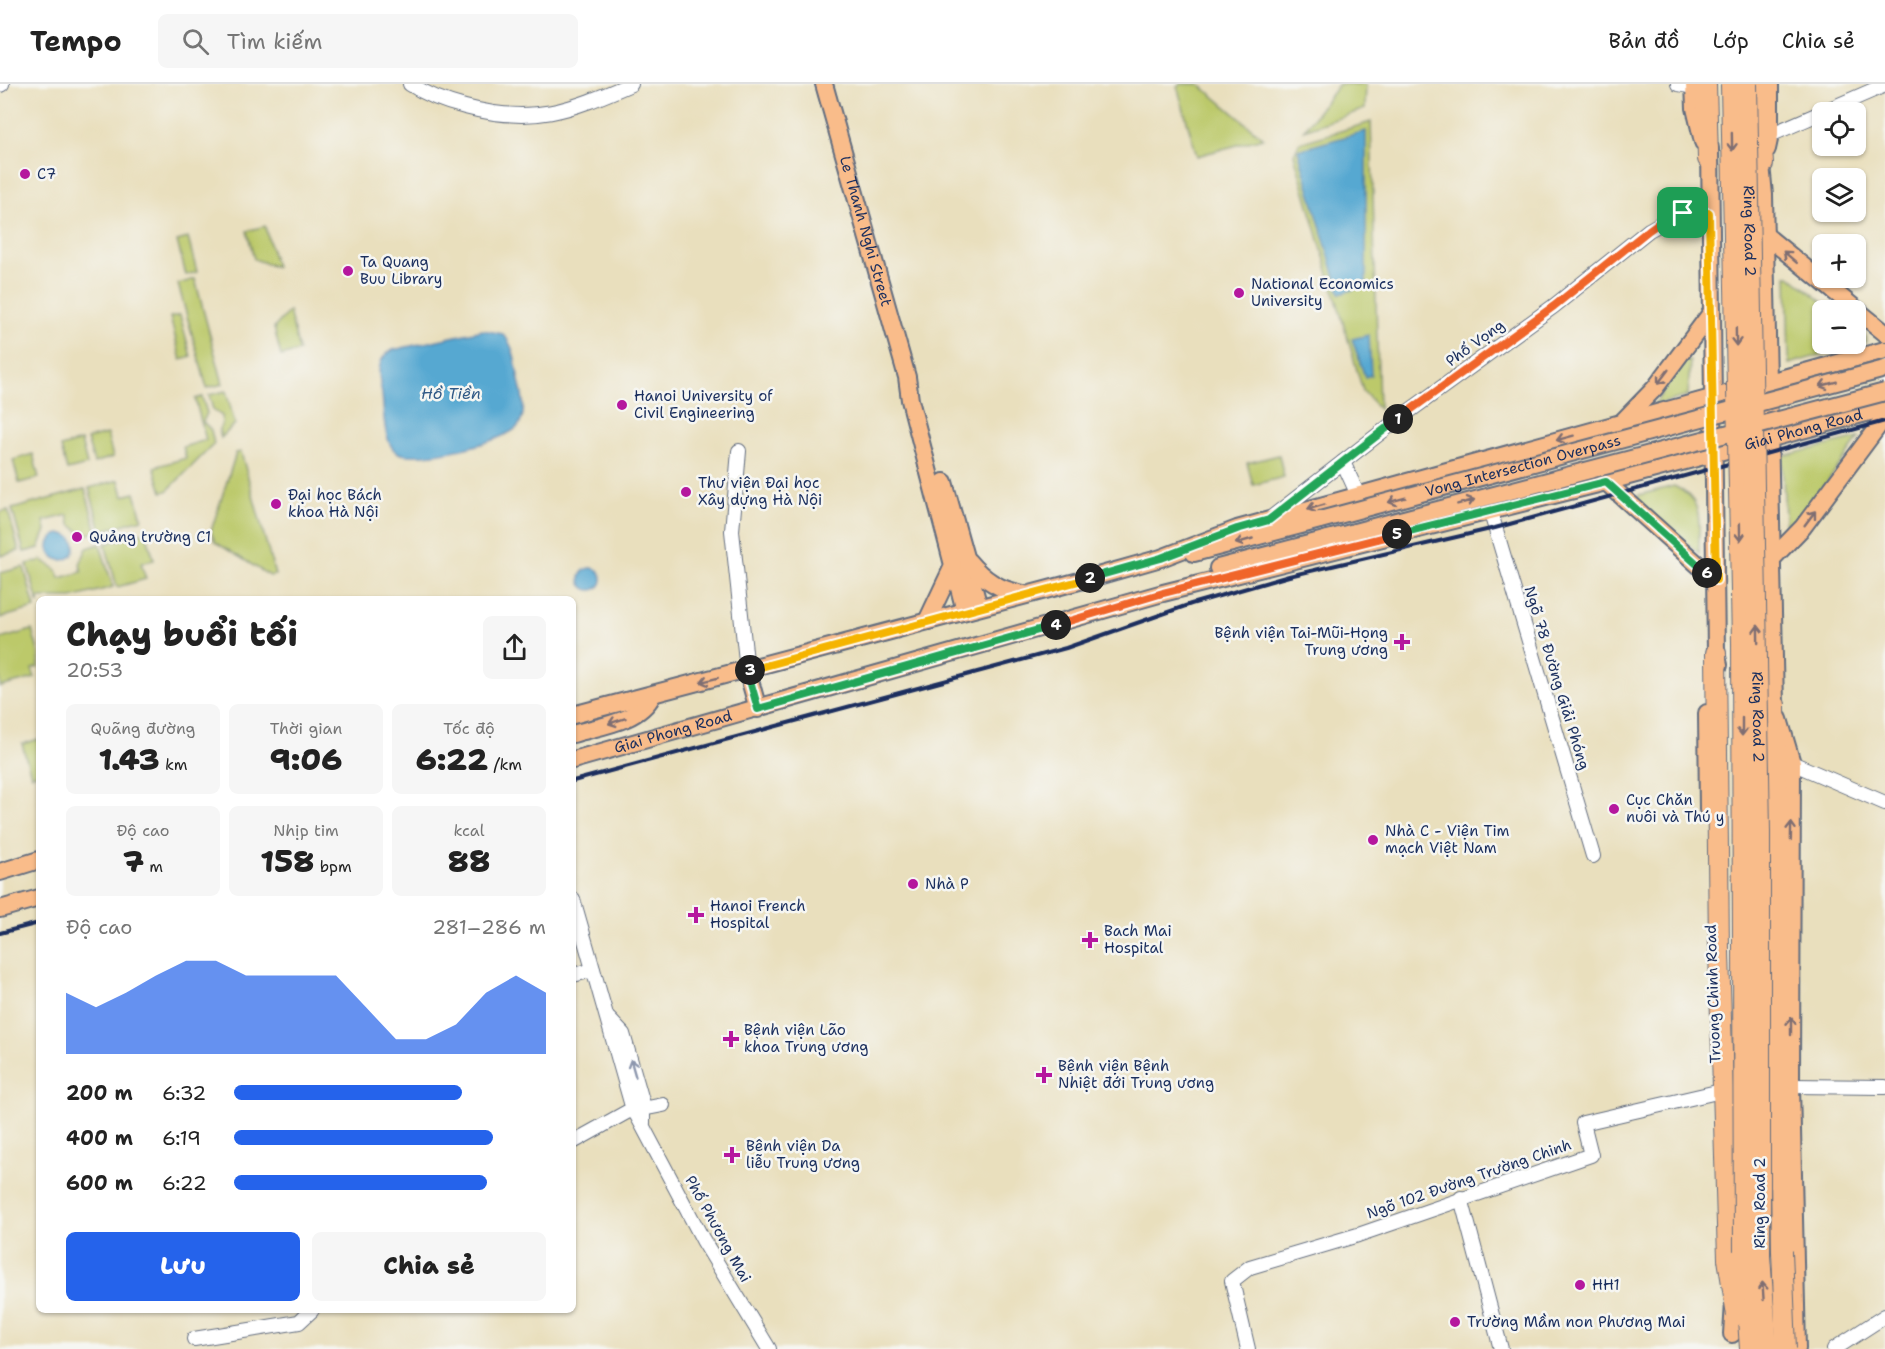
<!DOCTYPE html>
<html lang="vi">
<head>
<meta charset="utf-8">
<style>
  :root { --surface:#fff; --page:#f6f6f6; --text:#222; --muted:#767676; --line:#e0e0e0; --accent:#2563eb }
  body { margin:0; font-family:"Shantell Sans",sans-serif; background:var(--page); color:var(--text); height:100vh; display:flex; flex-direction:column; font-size:22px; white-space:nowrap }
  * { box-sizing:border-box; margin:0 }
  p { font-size:20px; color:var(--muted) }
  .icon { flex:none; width:33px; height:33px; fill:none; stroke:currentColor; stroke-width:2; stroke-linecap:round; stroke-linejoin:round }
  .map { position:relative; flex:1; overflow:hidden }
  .sheet { position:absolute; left:36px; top:512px; width:540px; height:717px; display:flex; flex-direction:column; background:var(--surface); border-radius:9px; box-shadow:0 2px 4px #0004 }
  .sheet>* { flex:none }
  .tools { position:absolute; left:1812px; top:18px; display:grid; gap:12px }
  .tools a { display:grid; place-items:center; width:54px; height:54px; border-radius:9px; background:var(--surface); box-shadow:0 2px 4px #0004; font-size:30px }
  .pin { position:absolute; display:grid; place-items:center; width:51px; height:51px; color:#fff; margin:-26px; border-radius:12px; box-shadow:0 3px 9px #0006 }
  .km { position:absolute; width:30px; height:30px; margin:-15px; border-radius:50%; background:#222; color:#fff; font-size:16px; line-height:30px; text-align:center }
  .round { display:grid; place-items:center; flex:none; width:63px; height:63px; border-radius:9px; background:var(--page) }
  .summary { display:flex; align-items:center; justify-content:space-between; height:102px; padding:0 30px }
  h1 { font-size:33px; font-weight:800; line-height:45px }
  .figures { display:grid; grid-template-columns:repeat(3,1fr); gap:9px; height:102px; padding:6px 30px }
  .figures div { display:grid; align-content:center; border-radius:9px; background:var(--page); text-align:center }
  .figures b { font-size:30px; font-weight:800 }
  .figures small { font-size:16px; font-weight:400 }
  .figures p { font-size:16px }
  .chart { height:168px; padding:12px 30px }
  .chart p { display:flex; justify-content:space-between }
  .chart svg { width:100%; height:108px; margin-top:6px; fill:var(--accent); opacity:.7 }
  .cta { display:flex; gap:12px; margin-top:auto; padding:12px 30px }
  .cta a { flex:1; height:69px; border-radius:9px; background:var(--accent); color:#fff; font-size:24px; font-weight:800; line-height:69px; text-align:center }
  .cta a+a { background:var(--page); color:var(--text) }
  ul { padding:0 30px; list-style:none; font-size:20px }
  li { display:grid; grid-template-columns:96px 72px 1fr; align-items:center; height:45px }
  li i { height:15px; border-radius:8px; background:var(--accent) }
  header { display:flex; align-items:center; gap:36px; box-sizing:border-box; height:84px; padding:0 30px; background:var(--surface); border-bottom:2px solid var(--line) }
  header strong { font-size:28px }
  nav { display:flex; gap:33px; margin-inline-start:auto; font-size:21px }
  .search { width:420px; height:54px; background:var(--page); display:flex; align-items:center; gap:15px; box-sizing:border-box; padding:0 21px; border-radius:9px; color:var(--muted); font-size:22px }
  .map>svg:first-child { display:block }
  .green { fill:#bcc96b; stroke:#6c7c64; stroke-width:1.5 }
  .water { fill:#56a8d1; stroke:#386c98; stroke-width:1.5 }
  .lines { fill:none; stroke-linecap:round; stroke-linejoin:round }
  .minor-casing { stroke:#636d7f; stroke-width:16 }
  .major-casing { stroke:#636d7f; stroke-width:20 }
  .highway-casing { stroke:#636d7f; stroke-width:22 }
  .minor { stroke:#fff; stroke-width:14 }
  .major { stroke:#f9bc8a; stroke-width:16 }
  .highway { stroke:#f9bc8a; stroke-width:20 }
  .rail { stroke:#1b2f5e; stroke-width:4 }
  .major-bridge-casing { stroke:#636d7f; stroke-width:20; stroke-linecap:butt }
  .highway-bridge-casing { stroke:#636d7f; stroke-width:22; stroke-linecap:butt }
  .major-bridge { stroke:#f9bc8a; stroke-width:16 }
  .highway-bridge { stroke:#f9bc8a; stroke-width:20 }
  .oneway { stroke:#7f6e72 }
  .oneway2 { stroke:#8d97ae }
  .split-1-casing { stroke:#fff; stroke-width:12 }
  .split-2-casing { stroke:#fff; stroke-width:12 }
  .split-3-casing { stroke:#fff; stroke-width:12 }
  .split-4-casing { stroke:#fff; stroke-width:12 }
  .split-5-casing { stroke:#fff; stroke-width:12 }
  .split-6-casing { stroke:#fff; stroke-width:12 }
  .split-7-casing { stroke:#fff; stroke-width:12 }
  .split-1 { stroke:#f0652b; stroke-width:8 }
  .split-2 { stroke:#22a559; stroke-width:8 }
  .split-3 { stroke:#f5b400; stroke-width:8 }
  .split-4 { stroke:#22a559; stroke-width:8 }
  .split-5 { stroke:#f0652b; stroke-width:8 }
  .split-6 { stroke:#22a559; stroke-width:8 }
  .split-7 { stroke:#f5b400; stroke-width:8 }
  .poi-dot { fill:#b5179e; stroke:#f6f6f2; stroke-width:2 }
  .labels { text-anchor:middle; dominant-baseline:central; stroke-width:5; stroke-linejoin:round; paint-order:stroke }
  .poi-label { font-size:15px; fill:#1b2f5e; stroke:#f6f6f2; text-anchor:start }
  .street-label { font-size:15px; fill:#1b2f5e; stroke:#f6f6f2 }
  .water-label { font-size:16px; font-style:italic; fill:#305986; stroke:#f6f6f2 }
</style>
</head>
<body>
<header>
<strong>Tempo</strong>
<div class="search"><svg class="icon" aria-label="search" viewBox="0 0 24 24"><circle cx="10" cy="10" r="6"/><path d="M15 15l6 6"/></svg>Tìm kiếm</div>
<nav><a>Bản đồ</a><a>Lớp</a><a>Chia sẻ</a></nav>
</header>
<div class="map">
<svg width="1885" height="1265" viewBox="0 0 1885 1265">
  <rect width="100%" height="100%" fill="#f6f6f2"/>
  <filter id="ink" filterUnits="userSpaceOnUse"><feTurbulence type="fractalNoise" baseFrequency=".0167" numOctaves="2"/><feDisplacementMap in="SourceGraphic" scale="12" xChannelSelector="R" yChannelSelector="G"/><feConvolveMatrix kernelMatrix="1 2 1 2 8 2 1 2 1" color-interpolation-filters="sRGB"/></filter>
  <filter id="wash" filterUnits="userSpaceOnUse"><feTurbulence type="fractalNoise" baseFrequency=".008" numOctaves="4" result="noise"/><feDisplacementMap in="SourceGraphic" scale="24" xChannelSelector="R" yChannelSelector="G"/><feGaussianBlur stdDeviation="1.35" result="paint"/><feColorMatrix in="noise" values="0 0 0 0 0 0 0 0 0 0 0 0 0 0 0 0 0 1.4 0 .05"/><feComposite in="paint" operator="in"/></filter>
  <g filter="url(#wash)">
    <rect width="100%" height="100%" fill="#e9dfbd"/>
    <g class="green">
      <path d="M1182,0H1199L1263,54L1197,72L1177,2Z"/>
      <path d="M1339,0H1366L1365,25L1304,46Z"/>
      <path d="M1371,38L1379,325L1363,307L1294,70L1299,59Z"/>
      <path d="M265,142L276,183L254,175L247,147Z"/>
      <path d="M188,154L197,188L186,191L177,157Z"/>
      <path d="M1787,192H1790L1833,226H1822V260H1856V245L1866,253V258L1789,280Z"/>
      <path d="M195,195L223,300L207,304L178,200Z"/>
      <path d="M289,227L299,267L281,272L274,244Z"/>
      <path d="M180,231L191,273L181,276L170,233Z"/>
      <path d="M1686,276L1690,277L1688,312L1653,322Z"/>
      <path d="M226,307L235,340L221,354L219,346L222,340V332L213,326L209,311Z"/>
      <path d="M202,313L207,329L203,338L211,346L214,360L167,407L162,408L154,383L186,374L183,363L206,356L195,315Z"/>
      <path d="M107,350L113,373L94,379L87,355Z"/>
      <path d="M1859,354L1786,455L1782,372Z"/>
      <path d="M81,357L87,381L67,386L61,363Z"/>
      <path d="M241,368L275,491L270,492L215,458L211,447L236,369Z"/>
      <path d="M33,370L39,394L19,399L13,376Z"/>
      <path d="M1279,371L1284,393L1253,401L1247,379Z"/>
      <path d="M119,396L123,412L135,409L142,435L101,447L89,404Z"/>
      <path d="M1674,402C1706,417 1698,439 1699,469L1636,419L1639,411Z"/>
      <path d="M85,405L97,448L84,451L70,440L68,431L44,437L46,446L39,464L24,468L12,425Z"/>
      <path d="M8,426L19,467L0,472V428Z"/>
      <path d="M146,448L154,476L141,479L146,495L117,503L105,460Z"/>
      <path d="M100,460L113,503L72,514H39V521L27,480L42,476L57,486L60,494L82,488L80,480L87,464Z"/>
      <path d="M24,483L35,524L0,534V489Z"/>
      <path d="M32,546L39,570V583L32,585L35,594L0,603V555Z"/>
      <path d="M39,655V689L31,691L22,660Z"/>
    </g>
    <g class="water">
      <path d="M1366,47V201L1340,210L1298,66Z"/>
      <path d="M483,246L503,250C514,262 515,276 518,292C521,307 528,326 519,341C508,358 411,381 395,367C383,356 384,326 382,310C379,293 374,275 393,266Z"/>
      <path d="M1369,251L1371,291L1365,293L1352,255Z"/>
      <circle cx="62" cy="463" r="13"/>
      <circle cx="591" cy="495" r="11"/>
    </g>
  </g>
  <g filter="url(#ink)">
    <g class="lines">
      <defs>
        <g id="minor">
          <path d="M410,0C427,11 445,18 465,23C533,41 569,27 631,0"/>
          <path d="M1678,0L1694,3"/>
          <path d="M0,1L2,0"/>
          <path d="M1770,51L1885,1"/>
          <path d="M739,367L732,447L747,586"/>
          <path d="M1343,378L1358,411"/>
          <path d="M1490,426L1593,772"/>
          <path d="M1272,433L1397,336L1554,222L1649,146L1675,132L1709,129"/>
          <path d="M1792,679L1885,719"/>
          <path d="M573,815L632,1022L703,1156L769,1265"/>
          <path d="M573,891L593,886"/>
          <path d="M609,935L623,950L643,1020V1039"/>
          <path d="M1791,1002L1885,1003"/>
          <path d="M573,1058L627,1028L663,1021"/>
          <path d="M1461,1114L1501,1265"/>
          <path d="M194,1255L299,1238L312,1226"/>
          <path d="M1248,1265L1232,1197L1250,1183L1358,1151L1591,1071L1583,1039L1717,1008"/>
          <path d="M1834,1265L1885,1232"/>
        </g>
        <g id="major">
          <path id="s1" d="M824,0L907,293L910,316L965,527"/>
          <path d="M1694,0L1695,24L1703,58"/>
          <path d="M1710,64L1716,569L1719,581"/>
          <path d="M1767,65L1770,51V0"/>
          <path d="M1760,70L1764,111L1775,621L1773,631"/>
          <path d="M1764,150L1885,249"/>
          <path d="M1623,337L1655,304L1711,229"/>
          <path d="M944,398L979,523"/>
          <path d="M1606,398L1715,496"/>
          <path d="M1194,469L1320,436"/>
          <path d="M968,477C984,496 999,506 1024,510"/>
          <path d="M1770,477L1803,443L1885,333"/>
          <path d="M1218,484L1328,455"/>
          <path d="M927,537L953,482"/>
          <path d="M747,586L758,625"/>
          <path d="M1707,629L1708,726"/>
          <path d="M573,631L1087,495L1161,474L1237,445L1885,266"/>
          <path d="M1779,635L1792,679L1791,1002L1797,1265"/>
          <path d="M573,650C599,642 639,638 652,612"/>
          <path id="s2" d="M573,676L1163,509L1606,398L1885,324"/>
          <path d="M0,788L39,776"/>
          <path d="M0,825L39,814"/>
          <path d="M1769,990L1772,1096"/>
          <path d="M1732,1250L1734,1218"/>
        </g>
        <g id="highway">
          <path d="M1706,0L1708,75"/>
          <path d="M1758,0L1763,80"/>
          <path d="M1716,569L1719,867L1728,1175"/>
          <path d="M1775,621L1782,1167"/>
        </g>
      </defs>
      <use href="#minor" class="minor-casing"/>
      <use href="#major" class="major-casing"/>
      <use href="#highway" class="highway-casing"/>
      <use href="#minor" class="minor"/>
      <use href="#major" class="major"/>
      <use href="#highway" class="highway"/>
      <g class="rail">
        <path d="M573,697L1066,564L1191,520L1289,492L1495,444L1885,337"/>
        <path d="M0,849L39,839"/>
      </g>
      <defs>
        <g id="major-bridge">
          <path id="s3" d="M1320,436L1885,285"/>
          <path d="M1328,455L1885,308"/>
        </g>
        <g id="highway-bridge">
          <path d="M1731,0L1742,558L1744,1173L1750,1265"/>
          <path id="s4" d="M1747,0L1760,748V1172L1767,1265"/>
          <path d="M1782,1167L1786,1265"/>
          <path d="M1728,1175L1737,1231"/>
        </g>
      </defs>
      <use href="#major-bridge" class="major-bridge-casing"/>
      <use href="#highway-bridge" class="highway-bridge-casing"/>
      <use href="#major-bridge" class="major-bridge"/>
      <use href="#highway-bridge" class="highway-bridge"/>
    </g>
    <defs><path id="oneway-shaft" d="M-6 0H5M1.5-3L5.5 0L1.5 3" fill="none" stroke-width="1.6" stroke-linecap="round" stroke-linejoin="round" transform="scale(1.5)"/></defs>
    <g class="oneway">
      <use href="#oneway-shaft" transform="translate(1732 58) rotate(89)"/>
      <use href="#oneway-shaft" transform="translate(1790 173) rotate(-139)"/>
      <use href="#oneway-shaft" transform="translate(1736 253) rotate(89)"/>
      <use href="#oneway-shaft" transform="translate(1663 293) rotate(127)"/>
      <use href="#oneway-shaft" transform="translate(1828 300) rotate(165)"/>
      <use href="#oneway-shaft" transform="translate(1565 354) rotate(165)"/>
      <use href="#oneway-shaft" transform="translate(1397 416) rotate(165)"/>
      <use href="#oneway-shaft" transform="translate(1466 418) rotate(-15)"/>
      <use href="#oneway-shaft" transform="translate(1316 423) rotate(164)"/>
      <use href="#oneway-shaft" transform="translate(1810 434) rotate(-53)"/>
      <use href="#oneway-shaft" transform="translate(1740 448) rotate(89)"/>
      <use href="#oneway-shaft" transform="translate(1244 457) rotate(164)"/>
      <use href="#oneway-shaft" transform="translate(1758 550) rotate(-91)"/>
      <use href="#oneway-shaft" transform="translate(709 596) rotate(166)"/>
      <use href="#oneway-shaft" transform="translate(617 637) rotate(162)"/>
      <use href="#oneway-shaft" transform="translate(1742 643) rotate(90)"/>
      <use href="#oneway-shaft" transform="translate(1791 747) rotate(-89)"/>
      <use href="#oneway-shaft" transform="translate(1791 942) rotate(-90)"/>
      <use href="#oneway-shaft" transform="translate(1763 1207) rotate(-94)"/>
    </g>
    <use class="oneway2" href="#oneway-shaft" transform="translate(633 984) rotate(-106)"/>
  </g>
  <g class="lines" filter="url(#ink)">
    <defs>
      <path id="split-1" d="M1398,335L1554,222L1649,146L1663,136L1683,129"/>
      <path id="split-2" d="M1090,494L1161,474L1237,445L1269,436L1398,335"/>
      <path id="split-3" d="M750,586L1090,494"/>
      <path id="split-4" d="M750,586H747L758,625L1056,541"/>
      <path id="split-5" d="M1056,541L1163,509L1397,450"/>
      <path id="split-6" d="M1397,450L1606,398L1707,489"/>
      <path id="split-7" d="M1683,129H1709L1716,496L1707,489"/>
    </defs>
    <use href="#split-1" class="split-1-casing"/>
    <use href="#split-2" class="split-2-casing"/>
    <use href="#split-3" class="split-3-casing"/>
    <use href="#split-4" class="split-4-casing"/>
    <use href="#split-5" class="split-5-casing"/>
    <use href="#split-6" class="split-6-casing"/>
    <use href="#split-7" class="split-7-casing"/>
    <use href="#split-1" class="split-1"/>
    <use href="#split-2" class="split-2"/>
    <use href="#split-3" class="split-3"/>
    <use href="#split-4" class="split-4"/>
    <use href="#split-5" class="split-5"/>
    <use href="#split-6" class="split-6"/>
    <use href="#split-7" class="split-7"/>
  </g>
  <g class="poi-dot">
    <circle cx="25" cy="90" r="6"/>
    <circle cx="348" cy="187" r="6"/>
    <circle cx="1239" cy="209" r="6"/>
    <circle cx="622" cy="321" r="6"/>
    <circle cx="686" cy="408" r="6"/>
    <circle cx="276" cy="420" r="6"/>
    <circle cx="77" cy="453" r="6"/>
    <path d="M1399 549h6v6h6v6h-6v6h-6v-6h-6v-6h6z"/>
    <circle cx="1614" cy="725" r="6"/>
    <circle cx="1373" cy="756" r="6"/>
    <circle cx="913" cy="800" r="6"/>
    <path d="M693 822h6v6h6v6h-6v6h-6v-6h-6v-6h6z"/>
    <path d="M1087 847h6v6h6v6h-6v6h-6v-6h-6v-6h6z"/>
    <path d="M728 946h6v6h6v6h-6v6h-6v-6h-6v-6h6z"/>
    <path d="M1041 982h6v6h6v6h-6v6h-6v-6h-6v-6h6z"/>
    <path d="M729 1062h6v6h6v6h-6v6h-6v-6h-6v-6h6z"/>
    <circle cx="1580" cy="1201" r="6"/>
    <circle cx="1455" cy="1238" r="6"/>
  </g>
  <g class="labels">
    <g class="poi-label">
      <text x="37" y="90">C7</text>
      <text x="360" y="178">Ta Quang<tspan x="360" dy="17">Buu Library</tspan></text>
      <text x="1251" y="200">National Economics<tspan x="1251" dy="17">University</tspan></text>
      <text x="634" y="312">Hanoi University of<tspan x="634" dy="17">Civil Engineering</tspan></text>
      <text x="698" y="399">Thư viện Đại học<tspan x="698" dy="17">Xây dựng Hà Nội</tspan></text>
      <text x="288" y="411">Đại học Bách<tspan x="288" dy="17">khoa Hà Nội</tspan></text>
      <text x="89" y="453">Quảng trường C1</text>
      <text x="1388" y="549" text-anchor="end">Bệnh viện Tai-Mũi-Họng<tspan x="1388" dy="17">Trung ương</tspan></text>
      <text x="1626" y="716">Cục Chăn<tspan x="1626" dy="17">nuôi và Thú y</tspan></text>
      <text x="1385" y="747">Nhà C - Viện Tim<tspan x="1385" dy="17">mạch Việt Nam</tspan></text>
      <text x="925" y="800">Nhà P</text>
      <text x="710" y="822">Hanoi French<tspan x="710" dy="17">Hospital</tspan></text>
      <text x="1104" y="847">Bach Mai<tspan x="1104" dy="17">Hospital</tspan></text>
      <text x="744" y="946">Bệnh viện Lão<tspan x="744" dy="17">khoa Trung ương</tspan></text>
      <text x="1058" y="982">Bệnh viện Bệnh<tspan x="1058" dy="17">Nhiệt đới Trung ương</tspan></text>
      <text x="746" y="1062">Bệnh viện Da<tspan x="746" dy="17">liễu Trung ương</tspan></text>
      <text x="1592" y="1201">HH1</text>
      <text x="1467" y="1238">Trường Mầm non Phương Mai</text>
    </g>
    <g class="street-label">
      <text stroke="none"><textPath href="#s1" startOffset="153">Le Thanh Nghi Street</textPath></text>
      <text stroke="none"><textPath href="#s4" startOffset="147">Ring Road 2</textPath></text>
      <text transform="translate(1475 259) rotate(-36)">Phố Vọng</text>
      <text stroke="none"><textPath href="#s2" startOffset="1274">Giai Phong Road</textPath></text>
      <text stroke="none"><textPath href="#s3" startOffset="210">Vong Intersection Overpass</textPath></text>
      <text transform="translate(1557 594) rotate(73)">Ngõ 78 Đường Giải Phóng</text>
      <text stroke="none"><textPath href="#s4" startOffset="633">Ring Road 2</textPath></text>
      <text stroke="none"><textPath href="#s2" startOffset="104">Giai Phong Road</textPath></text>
      <text transform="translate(1713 910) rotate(-92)">Truong Chinh Road</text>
      <text transform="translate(1469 1095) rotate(-19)">Ngõ 102 Đường Trường Chinh</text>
      <text transform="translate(1760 1119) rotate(-90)">Ring Road 2</text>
      <text transform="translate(718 1145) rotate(61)">Phố Phương Mai</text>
    </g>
    <g class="water-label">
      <text x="451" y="309">Hồ Tiền</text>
    </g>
  </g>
</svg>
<div class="tools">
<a><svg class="icon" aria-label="locate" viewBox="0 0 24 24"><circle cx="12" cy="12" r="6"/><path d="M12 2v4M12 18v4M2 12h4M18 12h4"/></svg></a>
<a><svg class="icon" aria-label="layers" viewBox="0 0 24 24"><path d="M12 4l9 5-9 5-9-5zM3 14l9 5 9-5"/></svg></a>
<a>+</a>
<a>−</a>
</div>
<div class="pin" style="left:1683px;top:129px;background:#1e9e55"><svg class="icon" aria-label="arrive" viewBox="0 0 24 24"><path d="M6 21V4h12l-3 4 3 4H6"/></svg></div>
<b class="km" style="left:1398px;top:335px">1</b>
<b class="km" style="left:1090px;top:494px">2</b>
<b class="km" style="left:750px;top:586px">3</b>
<b class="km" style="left:1056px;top:541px">4</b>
<b class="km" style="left:1397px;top:450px">5</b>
<b class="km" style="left:1707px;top:489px">6</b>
<section class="sheet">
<div class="summary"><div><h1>Chạy buổi tối</h1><p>20:53</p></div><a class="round"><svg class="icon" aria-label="share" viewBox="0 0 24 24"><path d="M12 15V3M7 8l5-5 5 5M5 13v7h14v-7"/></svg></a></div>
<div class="figures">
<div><p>Quãng đường</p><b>1.43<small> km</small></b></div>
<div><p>Thời gian</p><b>9:06</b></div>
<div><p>Tốc độ</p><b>6:22<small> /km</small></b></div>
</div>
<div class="figures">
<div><p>Độ cao</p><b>7<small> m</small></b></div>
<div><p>Nhịp tim</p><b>158<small> bpm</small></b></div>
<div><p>kcal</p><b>88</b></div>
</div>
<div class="chart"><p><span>Độ cao</span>281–286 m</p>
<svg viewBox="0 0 160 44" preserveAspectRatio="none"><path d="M0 44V19L10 25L20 19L30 12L40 6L50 6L60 12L70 12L80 12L90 12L100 25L110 38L120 38L130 32L140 19L150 12L160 19V44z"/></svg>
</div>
<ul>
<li><b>200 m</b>6:32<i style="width:73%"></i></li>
<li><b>400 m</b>6:19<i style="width:83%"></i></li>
<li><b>600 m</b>6:22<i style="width:81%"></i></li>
</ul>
<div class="cta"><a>Lưu</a><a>Chia sẻ</a></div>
</section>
</div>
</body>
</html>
